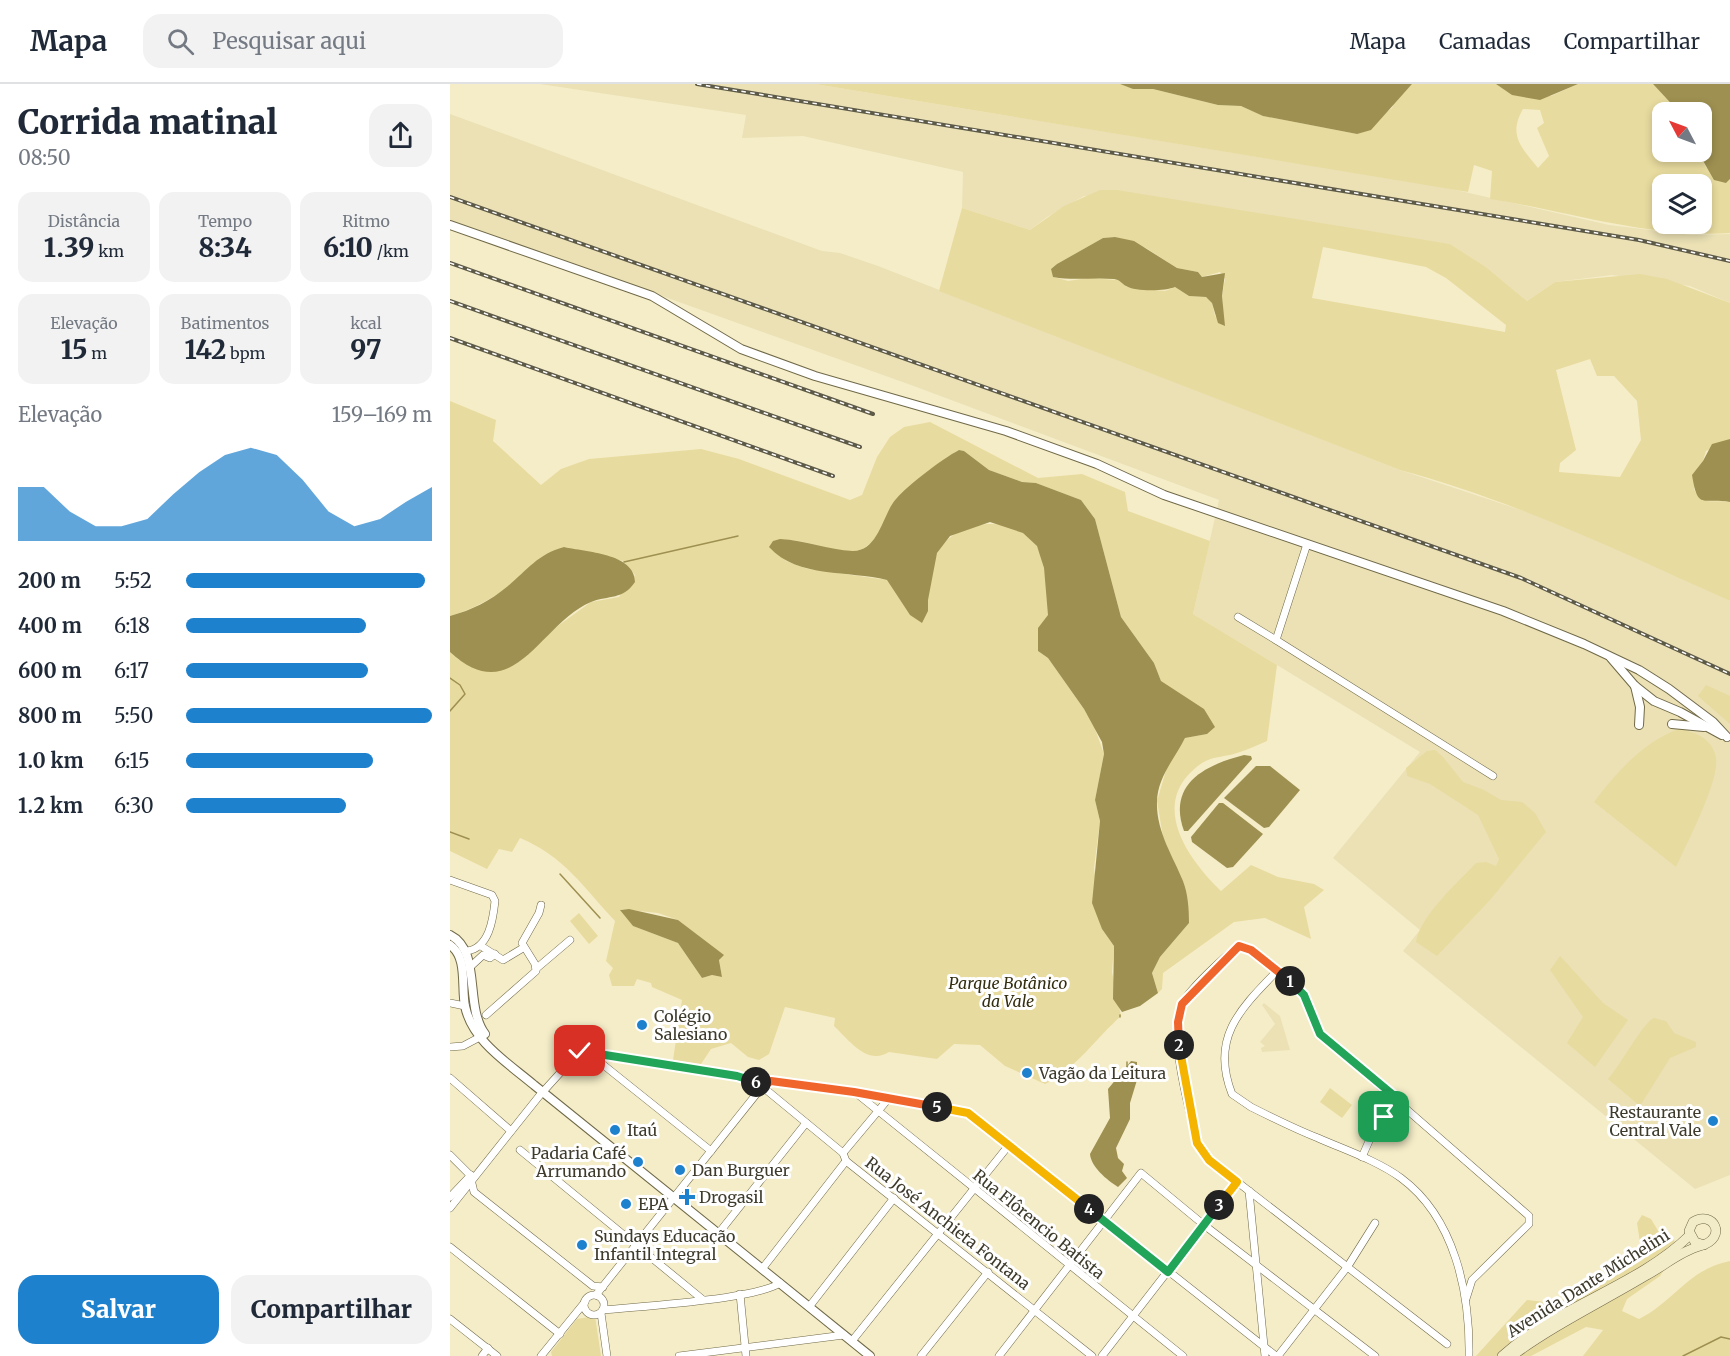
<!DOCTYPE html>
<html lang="pt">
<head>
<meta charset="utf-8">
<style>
  :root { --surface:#fff; --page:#f2f2f3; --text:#1f2937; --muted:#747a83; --line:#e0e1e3; --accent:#1e81cd }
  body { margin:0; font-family:Merriweather,serif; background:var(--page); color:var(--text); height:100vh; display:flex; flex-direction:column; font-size:22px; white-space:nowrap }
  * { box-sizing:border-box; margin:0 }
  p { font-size:20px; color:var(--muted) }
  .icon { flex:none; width:33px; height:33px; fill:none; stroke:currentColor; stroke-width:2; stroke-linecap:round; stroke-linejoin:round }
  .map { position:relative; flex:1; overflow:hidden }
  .sheet { display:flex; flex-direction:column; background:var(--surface); width:450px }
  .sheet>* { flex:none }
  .needle { width:39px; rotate:311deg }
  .controls { position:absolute; left:1202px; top:18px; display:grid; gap:12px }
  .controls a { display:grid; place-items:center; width:60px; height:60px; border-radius:12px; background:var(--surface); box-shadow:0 3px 9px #0003; font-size:30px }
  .pin { position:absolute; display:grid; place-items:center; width:51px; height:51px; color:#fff; margin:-26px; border-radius:12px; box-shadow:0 3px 9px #0006 }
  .km { position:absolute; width:30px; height:30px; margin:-15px; border-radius:50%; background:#222; color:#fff; font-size:16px; line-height:30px; text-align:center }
  .round { display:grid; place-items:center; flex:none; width:63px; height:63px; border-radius:18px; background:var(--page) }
  .headline { display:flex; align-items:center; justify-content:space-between; height:102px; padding:0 18px }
  h1 { font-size:33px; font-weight:800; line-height:45px }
  .metrics { display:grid; grid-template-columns:repeat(3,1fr); gap:9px; height:102px; padding:6px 18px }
  .metrics div { display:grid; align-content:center; border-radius:15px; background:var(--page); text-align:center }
  .metrics b { font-size:26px; font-weight:800 }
  .metrics small { font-size:16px; font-weight:400 }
  .metrics p { font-size:16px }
  .chart { height:168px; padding:12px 18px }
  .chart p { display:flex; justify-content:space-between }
  .chart svg { width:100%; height:108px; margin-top:6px; fill:var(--accent); opacity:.7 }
  .cta { display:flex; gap:12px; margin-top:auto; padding:12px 18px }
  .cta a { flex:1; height:69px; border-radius:18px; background:var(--accent); color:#fff; font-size:24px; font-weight:800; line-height:69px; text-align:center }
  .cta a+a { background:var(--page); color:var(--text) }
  ul { padding:0 18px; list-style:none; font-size:20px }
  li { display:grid; grid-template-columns:96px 72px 1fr; align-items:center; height:45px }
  li i { height:15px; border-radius:8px; background:var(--accent) }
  header { display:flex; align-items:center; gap:36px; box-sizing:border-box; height:84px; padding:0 30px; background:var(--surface); border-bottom:2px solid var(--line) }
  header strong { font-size:28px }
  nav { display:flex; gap:33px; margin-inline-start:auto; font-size:21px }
  .search { width:420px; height:54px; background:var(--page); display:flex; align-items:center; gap:15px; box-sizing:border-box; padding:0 21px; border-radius:18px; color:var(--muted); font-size:22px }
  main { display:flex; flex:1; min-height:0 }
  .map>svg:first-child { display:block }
  .built { fill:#ebe1b5 }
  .green { fill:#e8db9f; fill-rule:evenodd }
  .water { fill:#9e9050 }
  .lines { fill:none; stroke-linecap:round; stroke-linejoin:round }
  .stream { stroke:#9e9050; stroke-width:1.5 }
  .minor-casing { stroke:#706948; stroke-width:8 }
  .tertiary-casing { stroke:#706948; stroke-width:10 }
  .secondary-casing { stroke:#706948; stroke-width:10 }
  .minor { stroke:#fff; stroke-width:7 }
  .tertiary { stroke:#fff; stroke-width:8 }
  .secondary { stroke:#f3ecc9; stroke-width:9 }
  .rail-casing { stroke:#5e5a48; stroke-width:4 }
  .rail { stroke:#fff; stroke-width:1.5; stroke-dasharray:4.5; stroke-linecap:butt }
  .split-1-casing { stroke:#fff; stroke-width:12 }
  .split-2-casing { stroke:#fff; stroke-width:12 }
  .split-3-casing { stroke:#fff; stroke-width:12 }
  .split-4-casing { stroke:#fff; stroke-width:12 }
  .split-5-casing { stroke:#fff; stroke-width:12 }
  .split-6-casing { stroke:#fff; stroke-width:12 }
  .split-7-casing { stroke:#fff; stroke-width:12 }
  .split-1 { stroke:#22a559; stroke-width:8 }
  .split-2 { stroke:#f0652b; stroke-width:8 }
  .split-3 { stroke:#f5b400; stroke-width:8 }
  .split-4 { stroke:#22a559; stroke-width:8 }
  .split-5 { stroke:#f5b400; stroke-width:8 }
  .split-6 { stroke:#f0652b; stroke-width:8 }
  .split-7 { stroke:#22a559; stroke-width:8 }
  .poi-dot { fill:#1e81cd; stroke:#fff; stroke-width:2 }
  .labels { text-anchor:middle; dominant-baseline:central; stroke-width:6; stroke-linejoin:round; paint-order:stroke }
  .park-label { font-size:16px; font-style:italic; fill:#342e10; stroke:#fff }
  .poi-label { font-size:16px; fill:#3e3b2d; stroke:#fff; text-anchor:start }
  .street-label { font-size:16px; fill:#3e3b2d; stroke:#fff }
</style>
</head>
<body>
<header>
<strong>Mapa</strong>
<div class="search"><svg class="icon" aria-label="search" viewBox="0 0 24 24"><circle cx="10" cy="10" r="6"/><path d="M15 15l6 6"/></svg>Pesquisar aqui</div>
<nav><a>Mapa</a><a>Camadas</a><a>Compartilhar</a></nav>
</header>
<main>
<section class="sheet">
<div class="headline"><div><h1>Corrida matinal</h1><p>08:50</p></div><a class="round"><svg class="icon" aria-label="share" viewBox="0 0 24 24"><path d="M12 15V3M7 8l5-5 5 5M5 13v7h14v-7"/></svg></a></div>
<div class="metrics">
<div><p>Distância</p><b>1.39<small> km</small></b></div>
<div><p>Tempo</p><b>8:34</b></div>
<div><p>Ritmo</p><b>6:10<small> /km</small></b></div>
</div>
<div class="metrics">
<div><p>Elevação</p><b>15<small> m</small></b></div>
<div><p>Batimentos</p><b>142<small> bpm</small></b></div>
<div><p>kcal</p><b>97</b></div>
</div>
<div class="chart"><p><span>Elevação</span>159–169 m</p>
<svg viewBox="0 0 160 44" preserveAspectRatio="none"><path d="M0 44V22L10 22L20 32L30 38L40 38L50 35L60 25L70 16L80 9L90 6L100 9L110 19L120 32L130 38L140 35L150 28L160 22V44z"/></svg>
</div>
<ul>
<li><b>200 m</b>5:52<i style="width:97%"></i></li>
<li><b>400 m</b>6:18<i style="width:73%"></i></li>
<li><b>600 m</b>6:17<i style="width:74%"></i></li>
<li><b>800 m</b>5:50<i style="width:100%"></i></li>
<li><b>1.0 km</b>6:15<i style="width:76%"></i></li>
<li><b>1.2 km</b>6:30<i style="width:65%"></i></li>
</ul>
<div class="cta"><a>Salvar</a><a>Compartilhar</a></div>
</section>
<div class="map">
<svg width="1280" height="1272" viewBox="0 0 1280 1272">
  <rect width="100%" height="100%" fill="#f5edc8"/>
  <g class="built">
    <path d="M90,0H365L997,104L1159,141L1242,151L1280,150V219L1240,202L1162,191L1105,198L1077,217L1036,183L1000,160L634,112L597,133L580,146L512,124L513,88L353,52L292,54L296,31Z"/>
    <path d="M0,30L372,167L390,169L428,182L950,386L1077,428L1141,452L1280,517V1091L1245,1105L953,867L970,846L883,774L970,668L743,530L769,416L461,301L0,136Z"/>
    <path d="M814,919L830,932L840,966L812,968L811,964L815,962L810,958L825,940L812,921Z"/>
  </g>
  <g class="green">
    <path d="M365,0H670L684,5H703L768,21L791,22L814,32L907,50L942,24L945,17L962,0H1046L1101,12L1128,0H1203L1229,28H1212V68H1248L1256,83L1276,99L1280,95V149C1196,154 1122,128 1040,115L1042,87L1024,81L1018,108ZM1073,25L1090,26L1094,39L1087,44L1099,72L1088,84C1071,63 1058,51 1073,25ZM1212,100H1251V140H1212Z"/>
    <path d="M650,106H667L1000,160L1036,183L1077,217L1105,198L1190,190L1217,195L1280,219V355L1256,367L1244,405C1252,423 1263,415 1280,418V517C1171,468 1065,417 950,386L489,207L512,124L580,146L614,122ZM665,153L696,164L727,184L748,188L752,193L770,188L775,195L772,212L774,242L765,232L762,219L756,213L739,212L725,203L715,207L677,203L668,196L638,194L618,197L604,193L601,185L607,180L653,154ZM873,163L976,183L996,194L1056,241L1055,248L862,214ZM1140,275L1147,292H1164L1187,317L1191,356L1170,393L1109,388L1110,379L1126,366L1106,286Z"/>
    <path d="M0,317L46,336L43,357L91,401L111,385L139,375L251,365L289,375L400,416L412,411L427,373L440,353L454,343L480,338L588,394L632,390L675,408L678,427L760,457L743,530L827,581L817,657C807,661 797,666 787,669C776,673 763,672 752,679C697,717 736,773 771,807L801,781L828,793L864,800L874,806L854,823L861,855L815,834L784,838L713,889L712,905L708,909L702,889L710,873L739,839L734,800L713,753L707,717L717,683L735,654L757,650L711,597L704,579L671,533L645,435L631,416L586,399L572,398L539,386L514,367L509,366C496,373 451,407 444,418C436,433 426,465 405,467C377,469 350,451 323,457L336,477L358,485L438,496L453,520L478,527C477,510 479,484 487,469C504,437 557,430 583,456C594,468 600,514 598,531C597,543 592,556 588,567L598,574L634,625L644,642L654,670L645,716L650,737L644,784L652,845L664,862L662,888L671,932C647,953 625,986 595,1000L555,982L530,961L504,960L487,975L439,968C417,982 399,956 384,942L385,934L335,923L319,970L309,976L298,973L281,959L261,965L251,980L223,976L232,916L202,903L201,899L187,895L184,902H162L159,891L163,884L156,877L165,837C134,804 114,772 70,754L62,768L49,765L37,785L0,767V568L9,576L71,575L109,541L141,518L169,513L185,491L173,477L114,463C78,488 43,520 0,532ZM171,825L208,829L228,836L273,871L269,876L272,893L262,891L252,894L228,859L183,842Z"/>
    <path d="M1256,601L1280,612V640L1248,612Z"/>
    <path d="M1229,645C1246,648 1263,655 1266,674C1270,696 1236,761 1226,783L1144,718C1166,689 1194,657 1229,645Z"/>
    <path d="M985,666L993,673L1013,698L1034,706L1051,716L1072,718L1085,729L1096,748L1040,816L987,872L966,858C970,832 1008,798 1026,779L1036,778L1046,782L1049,775L1028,731L980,700L957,692L956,684L977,667Z"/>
    <path d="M129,829L148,852L139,860L120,837Z"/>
    <path d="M1110,872L1153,919L1178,936L1145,983L1117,959L1133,933L1100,886Z"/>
    <path d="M1204,934L1216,937L1224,949L1246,958V963L1220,974L1190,1022L1158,995C1170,982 1194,937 1204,934Z"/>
    <path d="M880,1004L902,1021L892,1034L870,1018Z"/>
    <path d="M1192,1131L1201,1135L1210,1150L1224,1155L1226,1168L1210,1192L1177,1215L1172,1227L1189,1235C1225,1217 1237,1186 1280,1177V1272H1133L1153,1246L1136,1243L1081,1272H1026L1077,1216L1105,1219L1179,1184L1188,1174L1191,1165L1187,1139Z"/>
    <path d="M145,1232L151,1272H102L101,1268L127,1235Z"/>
  </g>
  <g class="water">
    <path d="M670,0H962L921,46L907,50L813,32L791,22L768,21L703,5H683Z"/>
    <path d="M1046,0H1128L1090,16L1062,11Z"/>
    <path d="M1203,0H1280V95L1276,99L1264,96L1248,68H1251V28H1229Z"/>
    <path d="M665,153L684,157L727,184L748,188L752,193L775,189L772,212L775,242L768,239L762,219L756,213L739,212L725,203C716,207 686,208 676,202C671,199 670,196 664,195C642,193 625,197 603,193L601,185L607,180L653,154Z"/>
    <path d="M1280,355V418C1252,413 1248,427 1242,391L1253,377L1262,360Z"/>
    <path d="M509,366L514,367L539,386L572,398L586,399L631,416L645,435L671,533L704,579L711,597L754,625L765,643L757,650L735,654C725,674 707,694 707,718C706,747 723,772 733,797C738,810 739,825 739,839L710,873L702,889L708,909L690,922L672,928L663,915L664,862L652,845L642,819L650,737L645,716L654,670L652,658L634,625L598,574L588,567V544L598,531L594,484L587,462L573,449L540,438L500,452L487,469L478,516V527L472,539L460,531L437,496C399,486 348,495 319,463L323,457L330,455C355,456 378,466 403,467C429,467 433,429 446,415C458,401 492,375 509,366Z"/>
    <path d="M114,463C135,468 185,469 185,498C173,516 159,511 141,518C90,539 64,627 0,568V532C22,526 40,517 58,502C77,486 88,470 114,463Z"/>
    <path d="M794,671L801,672L802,675L738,747H734C717,700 755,681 794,671Z"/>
    <path d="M806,682H820L850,706L819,743L814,744L774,714Z"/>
    <path d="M769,719H773L813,750L783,783L777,784L742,758L741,753Z"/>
    <path d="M179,825L228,836L274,871L269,876L272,893L262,891L252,894L228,859L183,842L170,826Z"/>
    <path d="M681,977L687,978V996L680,1019V1035L666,1064L668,1074L674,1080L672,1087L677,1094L668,1103C657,1096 641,1083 640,1070L660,1034L658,1005Z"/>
  </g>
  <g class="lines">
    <g class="stream">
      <path d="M174,478L288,452"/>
      <path d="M0,594L10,601L15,610L0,627"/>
      <path d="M0,748L19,755"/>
      <path d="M110,790L150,834"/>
      <path d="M670,931V933"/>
      <path d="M677,983V978"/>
      <path d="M1233,1272L1271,1253L1280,1255"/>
    </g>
    <defs>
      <g id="minor">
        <path d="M857,460L826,556L1043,692"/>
        <path d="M788,533L826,556"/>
        <path d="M0,796L42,811L45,817C43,836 39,864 17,867"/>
        <path d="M31,862L53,876L73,864"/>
        <path d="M19,884L33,871L40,874L45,870"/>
        <path d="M87,884L120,856"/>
        <path d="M827,887C790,925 760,954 782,1010L801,1023C823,1034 845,1045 868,1054C895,1066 926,1076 951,1094C1005,1134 1020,1209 1019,1272"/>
        <path d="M0,919L15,922"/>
        <path d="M36,931L86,887L85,880L72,859L89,829L91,821"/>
        <path d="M0,963L13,962L30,953"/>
        <path d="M144,969L146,975L261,1067"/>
        <path d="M0,994L61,1047"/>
        <path d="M406,1009L733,1272"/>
        <path d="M70,1066L252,1215"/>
        <path d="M393,1069L439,1014"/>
        <path d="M0,1071L20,1091L24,1108L143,1202L153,1203"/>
        <path d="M912,1073L923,1048L948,1015"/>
        <path d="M799,1107L815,1272"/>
        <path d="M0,1113L21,1091"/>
        <path d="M0,1124L90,1011L130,967L303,995L393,1069L396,1077L642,1272"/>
        <path d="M268,1150L356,1039"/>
        <path d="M0,1163L110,1250"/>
        <path d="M312,1185L396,1077"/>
        <path d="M290,1210L296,1272"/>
        <circle cx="144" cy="1221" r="10"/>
        <path d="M146,1211L312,1003L321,997L404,1008L518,1029L826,1272"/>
        <path d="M359,1223L444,1114"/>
        <path d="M153,1226C187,1223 307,1215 330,1199"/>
        <path d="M151,1229L157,1272"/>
        <path d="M0,1235L47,1272"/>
        <path d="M402,1257L559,1061"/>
        <path d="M997,1260L759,1076L747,1059C739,1023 719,957 731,922C737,907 775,872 789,862C801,862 845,899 853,910C862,922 861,938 870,950L1079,1132V1140L1022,1196L1016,1215"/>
        <path d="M32,1272L38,1264"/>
        <path d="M91,1272L135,1218"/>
        <path d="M229,1272L394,1251"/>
        <path d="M471,1272L538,1188"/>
        <path d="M549,1272L691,1089L754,1141L925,1272"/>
        <path d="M652,1272L787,1098"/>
        <path d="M828,1272L898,1182L925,1139"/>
      </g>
      <g id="tertiary">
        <path d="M0,141L202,212L291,265L365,292L556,347L647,380L714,411L1053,527L1134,560L1189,586L1219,605L1263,638L1277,653"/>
        <path d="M1161,574L1185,602L1204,617L1230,628L1272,651"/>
        <path d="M1185,602L1190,623L1189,641"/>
        <path d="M1222,640L1254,643"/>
        <path d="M0,851C32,867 14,922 35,950"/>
        <path d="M0,861C18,873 11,903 15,922C22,957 58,979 84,1001L420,1272"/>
      </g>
      <g id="secondary">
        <path d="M1052,1272C1107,1222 1188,1202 1240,1151"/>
        <path d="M1062,1272C1104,1241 1152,1218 1197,1191C1214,1182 1231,1167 1250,1162C1279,1154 1263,1125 1243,1138L1239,1147L1245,1158L1254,1161"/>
      </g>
    </defs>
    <use href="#minor" class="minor-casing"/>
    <use href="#tertiary" class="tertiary-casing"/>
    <use href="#secondary" class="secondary-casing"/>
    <use href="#minor" class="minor"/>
    <use href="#tertiary" class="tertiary"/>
    <use href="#secondary" class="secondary"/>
    <defs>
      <g id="rail">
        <path d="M247,0L1189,156L1280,177"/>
        <path d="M0,113L1071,494L1280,590"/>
        <path d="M0,179L423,330"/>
        <path d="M0,217L410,363"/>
        <path d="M0,254L383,392"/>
      </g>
    </defs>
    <use href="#rail" class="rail-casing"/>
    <use href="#rail" class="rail"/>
  </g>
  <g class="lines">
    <defs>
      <path id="split-1" d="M840,897L854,911L870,950L948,1015L934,1033"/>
      <path id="split-2" d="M729,961L728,938L732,920L789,862L801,866L840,897"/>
      <path id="split-3" d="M729,961L747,1059L759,1076L787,1098L769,1121"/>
      <path id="split-4" d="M639,1125L718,1188L769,1121"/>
      <path id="split-5" d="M487,1023L518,1029L639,1125"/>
      <path id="split-6" d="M306,998L312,1003L321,997L404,1008L487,1023"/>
      <path id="split-7" d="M130,967L287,992L306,998"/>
    </defs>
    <use href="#split-1" class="split-1-casing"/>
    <use href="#split-2" class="split-2-casing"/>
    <use href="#split-3" class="split-3-casing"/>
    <use href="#split-4" class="split-4-casing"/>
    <use href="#split-5" class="split-5-casing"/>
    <use href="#split-6" class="split-6-casing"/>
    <use href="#split-7" class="split-7-casing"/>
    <use href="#split-1" class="split-1"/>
    <use href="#split-2" class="split-2"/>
    <use href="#split-3" class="split-3"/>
    <use href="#split-4" class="split-4"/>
    <use href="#split-5" class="split-5"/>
    <use href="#split-6" class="split-6"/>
    <use href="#split-7" class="split-7"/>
  </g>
  <g class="poi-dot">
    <circle cx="192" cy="941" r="6"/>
    <circle cx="577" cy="989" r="6"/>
    <circle cx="1263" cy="1037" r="6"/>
    <circle cx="165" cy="1046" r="6"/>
    <circle cx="188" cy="1078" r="6"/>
    <circle cx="230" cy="1086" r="6"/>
    <path d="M234 1104h6v6h6v6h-6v6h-6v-6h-6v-6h6z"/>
    <circle cx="176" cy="1120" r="6"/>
    <circle cx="132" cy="1161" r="6"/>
  </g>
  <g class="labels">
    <g class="park-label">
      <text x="558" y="899">Parque Botânico<tspan x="558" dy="18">da Vale</tspan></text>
    </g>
    <g class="poi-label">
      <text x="204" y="932">Colégio<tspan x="204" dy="18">Salesiano</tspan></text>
      <text x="589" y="989">Vagão da Leitura</text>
      <text x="1251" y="1028" text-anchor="end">Restaurante<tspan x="1251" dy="18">Central Vale</tspan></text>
      <text x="177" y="1046">Itaú</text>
      <text x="176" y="1069" text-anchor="end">Padaria Café<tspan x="176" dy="18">Arrumando</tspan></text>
      <text x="242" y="1086">Dan Burguer</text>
      <text x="249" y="1113">Drogasil</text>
      <text x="188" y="1120">EPA</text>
      <text x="144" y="1152">Sundays Educação<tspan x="144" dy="18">Infantil Integral</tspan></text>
    </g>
    <g class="street-label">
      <text transform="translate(498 1139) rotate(38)">Rua José Anchieta Fontana</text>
      <text transform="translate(589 1140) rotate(39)">Rua Flôrencio Batista</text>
      <text transform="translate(1138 1199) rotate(-32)">Avenida Dante Michelini</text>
    </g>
  </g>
</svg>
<div class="controls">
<a><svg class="needle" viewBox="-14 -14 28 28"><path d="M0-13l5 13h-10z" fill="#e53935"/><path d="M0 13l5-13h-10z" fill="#747a83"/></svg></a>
<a><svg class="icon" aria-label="layers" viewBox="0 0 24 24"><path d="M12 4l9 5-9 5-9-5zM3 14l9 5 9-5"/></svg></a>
</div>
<div class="pin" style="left:934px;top:1033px;background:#1e9e55"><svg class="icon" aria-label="arrive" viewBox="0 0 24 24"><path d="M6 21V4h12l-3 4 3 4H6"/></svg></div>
<div class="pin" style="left:130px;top:967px;background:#d93025"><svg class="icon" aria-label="check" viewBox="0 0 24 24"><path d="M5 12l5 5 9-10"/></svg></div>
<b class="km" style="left:840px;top:897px">1</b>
<b class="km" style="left:729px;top:961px">2</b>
<b class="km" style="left:769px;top:1121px">3</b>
<b class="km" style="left:639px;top:1125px">4</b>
<b class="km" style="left:487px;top:1023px">5</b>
<b class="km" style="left:306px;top:998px">6</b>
</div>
</main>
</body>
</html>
